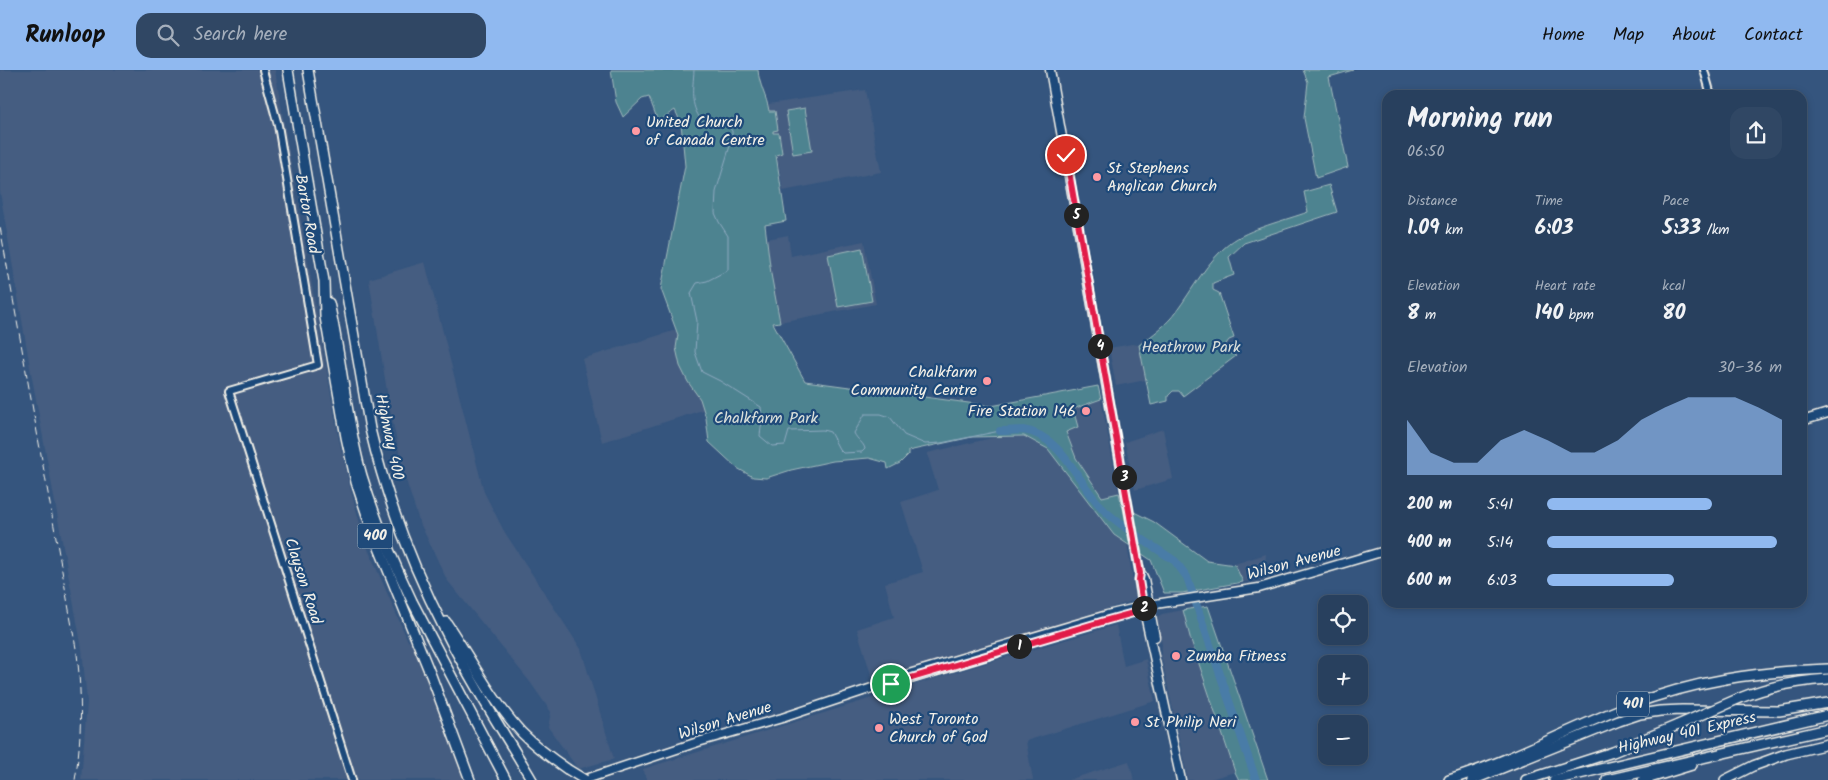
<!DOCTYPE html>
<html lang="en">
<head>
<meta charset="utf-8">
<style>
  :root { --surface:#28405e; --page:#304764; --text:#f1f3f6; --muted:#a5afbc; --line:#445973; --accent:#90b9f0 }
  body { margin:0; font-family:Kalam,sans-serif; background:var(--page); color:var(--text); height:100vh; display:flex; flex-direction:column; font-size:19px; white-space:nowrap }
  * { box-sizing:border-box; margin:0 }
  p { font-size:16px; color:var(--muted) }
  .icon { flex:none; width:28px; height:28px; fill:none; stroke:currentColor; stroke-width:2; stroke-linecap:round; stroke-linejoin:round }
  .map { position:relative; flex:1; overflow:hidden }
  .panel { position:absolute; left:1382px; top:20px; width:425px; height:518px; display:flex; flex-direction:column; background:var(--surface); border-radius:15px; box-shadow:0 2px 8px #0003,0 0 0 1px var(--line) }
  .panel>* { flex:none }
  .controls { position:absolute; left:1318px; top:525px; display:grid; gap:10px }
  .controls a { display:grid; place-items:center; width:50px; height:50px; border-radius:10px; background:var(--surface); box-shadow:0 2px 8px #0003,0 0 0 1px var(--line); font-size:25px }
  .pin { position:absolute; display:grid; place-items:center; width:42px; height:42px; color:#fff; margin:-21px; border:2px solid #fff; border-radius:50%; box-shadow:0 1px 5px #0007 }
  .km { position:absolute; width:25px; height:25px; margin:-12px; border-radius:50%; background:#222; color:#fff; font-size:14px; line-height:25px; text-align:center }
  .round { display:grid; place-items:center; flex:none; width:52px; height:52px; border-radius:15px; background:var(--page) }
  .overview { display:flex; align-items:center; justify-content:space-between; height:85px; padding:0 25px }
  h1 { font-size:28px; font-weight:800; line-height:38px }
  .metrics { display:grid; grid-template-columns:repeat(3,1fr); gap:8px; height:85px; padding:5px 25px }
  .metrics div { display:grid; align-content:center }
  .metrics b { font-size:21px; font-weight:800 }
  .metrics small { font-size:14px; font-weight:400 }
  .metrics p { font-size:14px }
  .chart { height:140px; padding:10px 25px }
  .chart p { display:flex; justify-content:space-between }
  .chart svg { width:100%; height:90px; margin-top:5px; fill:var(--accent); opacity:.7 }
  ul { padding:0 25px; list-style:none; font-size:16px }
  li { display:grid; grid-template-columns:80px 60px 1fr; align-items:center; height:38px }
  li i { height:12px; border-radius:6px; background:var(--accent) }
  header { display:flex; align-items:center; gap:30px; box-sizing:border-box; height:70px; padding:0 25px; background:var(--accent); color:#111 }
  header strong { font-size:24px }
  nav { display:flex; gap:28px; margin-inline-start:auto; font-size:18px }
  .search { width:350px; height:45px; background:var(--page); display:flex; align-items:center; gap:12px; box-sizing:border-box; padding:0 18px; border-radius:15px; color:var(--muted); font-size:19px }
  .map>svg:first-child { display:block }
  .built { fill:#445d81 }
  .green { fill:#4e8390; stroke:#a1babc }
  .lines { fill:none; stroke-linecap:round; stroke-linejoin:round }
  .stream { stroke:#8eaac1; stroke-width:1 }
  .river { stroke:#4a7ba7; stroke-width:8 }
  .minor-casing { stroke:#f4f1e8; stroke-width:10 }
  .major-casing { stroke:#f4f1e8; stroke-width:11 }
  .highway-casing { stroke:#f4f1e8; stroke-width:12 }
  .minor { stroke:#1f4a7a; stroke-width:6 }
  .major { stroke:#1f4a7a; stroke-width:8 }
  .highway { stroke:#1f4a7a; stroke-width:9 }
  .rail { stroke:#f4f1e8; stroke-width:1; stroke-dasharray:8 4; stroke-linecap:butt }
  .highway-bridge-casing { stroke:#f4f1e8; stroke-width:12; stroke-linecap:butt }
  .highway-bridge { stroke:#1f4a7a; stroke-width:9 }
  .route-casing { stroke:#fff; stroke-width:10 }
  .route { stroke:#e11d48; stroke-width:6 }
  .poi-dot { fill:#ff9aa2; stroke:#1f4a7a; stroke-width:2 }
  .labels { text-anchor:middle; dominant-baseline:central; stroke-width:4.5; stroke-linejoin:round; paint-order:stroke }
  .shield { fill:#1f4a7a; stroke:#b4bfc7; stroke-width:1 }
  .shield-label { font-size:15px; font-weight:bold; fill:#f4f1e8 }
  .poi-label { font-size:16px; fill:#f4f1e8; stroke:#1f4a7a; text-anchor:start }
  .street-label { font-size:16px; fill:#f4f1e8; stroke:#1f4a7a }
  .park-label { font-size:16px; fill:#dbe0db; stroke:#1f4a7a }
</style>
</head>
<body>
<header>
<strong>Runloop</strong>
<div class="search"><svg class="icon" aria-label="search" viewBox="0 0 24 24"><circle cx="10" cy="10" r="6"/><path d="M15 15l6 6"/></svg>Search here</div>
<nav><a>Home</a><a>Map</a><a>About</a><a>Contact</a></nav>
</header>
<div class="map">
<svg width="1828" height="710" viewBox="0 0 1828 710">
  <rect width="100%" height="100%" fill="#35557e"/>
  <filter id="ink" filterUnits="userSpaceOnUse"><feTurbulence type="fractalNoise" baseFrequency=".02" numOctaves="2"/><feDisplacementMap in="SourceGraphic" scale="10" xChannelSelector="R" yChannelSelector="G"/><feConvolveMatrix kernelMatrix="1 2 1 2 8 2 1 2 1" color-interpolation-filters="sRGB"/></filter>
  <g filter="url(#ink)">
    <g class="built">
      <path d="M0,0H275L338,365L351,421L365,472L408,571L413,573L457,686L464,710H81L87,632L82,579L30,297L0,122Z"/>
      <path d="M865,20L881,102L783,121L768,34Z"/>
      <path d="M788,165L791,186L864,171L876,234L780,252L771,204L767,169Z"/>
      <path d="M425,192L484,422L504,461L581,579L614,689L578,699L548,657L551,642L530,612L447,510L419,451L403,401L389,334L369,209Z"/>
      <path d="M676,260L687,303L709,338L602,372L582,289Z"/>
      <path d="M1132,274L1139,275L1146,310L1116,316L1109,278Z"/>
      <path d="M1101,329L1119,423L1102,427L1076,388L1066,362L1078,357L1073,339Z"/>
      <path d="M1163,359L1173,409L1135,420L1125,372Z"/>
      <path d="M1024,366L1048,379L1114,465L1127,474L1136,530L873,611L857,559L894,547L885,513L923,502L901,432L938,420L927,383L996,367Z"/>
      <path d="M1266,484L1264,509L1243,512L1235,495H1231Z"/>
      <path d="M1183,540L1190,567L1235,702L1207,710H1188L1161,585L1162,575L1157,547L1162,544Z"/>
      <path d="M1116,555L1124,596L1146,589L1155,631L1026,671L1033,710H647L643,699L943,606Z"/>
      <path d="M1129,691L1134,710H1068Z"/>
    </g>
    <g class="green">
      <path d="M611,0H758C759,15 767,27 769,41H775L778,60L773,61V63H779L782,83L776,85L786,151L765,155L771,204L780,252L773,253L805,311L991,336L1098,316L1101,329L1073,339L1078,357L1066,362L1076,388L1102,427L1119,423L1122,436L1154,452L1207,491L1235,495L1243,512L1182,523H1164L1151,490L1114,465L1048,379L1024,366L972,367L908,381V385L900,393L888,399L887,393L869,388L833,391L791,400L766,408L753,407L737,398L709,372L706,348L700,329L688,312L680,296L676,278L678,265L661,219L685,96L681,53L675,40L658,51L649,27L642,29L623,47L616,32Z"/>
      <path d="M1303,0H1353L1329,7L1348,97L1316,108L1304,48L1308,12Z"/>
      <path d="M805,38L812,81L793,84L786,41Z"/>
      <path d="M1329,115L1337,142L1244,173L1229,187L1234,205L1213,213V220L1219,223L1234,268L1229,270L1226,274L1227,282L1236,286L1183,326L1179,321H1173L1168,326V331L1151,335L1139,275C1153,265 1166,255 1176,242C1193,219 1207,191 1230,173C1248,159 1286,150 1308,142L1304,122Z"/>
      <path d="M862,178L872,231L838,237L828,185Z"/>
      <path d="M1208,536L1268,710H1239L1235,702L1190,567L1183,540Z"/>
    </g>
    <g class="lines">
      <path class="stream" d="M694,0C693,20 689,34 702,51L728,56L732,61V69L716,122L715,143L719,152L728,166V200L707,211L697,213L691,223L697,251L695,282L702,302L720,311L761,337L762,348L760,366L772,376L785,375L789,361L823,360L830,362L839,379L843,383L862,382L865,379C864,373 857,370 854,363L865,344H881L890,347L904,365L925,374L941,373L1000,361"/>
      <path class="river" d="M1000,361C1008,361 1016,360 1023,360C1063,365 1080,418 1106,442C1127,461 1152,475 1175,491L1187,507L1256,710"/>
      <defs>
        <g id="minor">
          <path d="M263,0L278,55L318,295L229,321L352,710"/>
          <path d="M1704,0L1711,25"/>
        </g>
        <g id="major">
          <path d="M1050,0L1140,503L1139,511L1143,536L1181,710"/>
          <path d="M1802,351L1828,343"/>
          <path d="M1142,505L1144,509L1155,567"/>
          <path d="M904,611L996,583"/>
          <path d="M583,710L698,672L782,648L875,617L912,603L1107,545L1149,535L1259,518L1388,480"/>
        </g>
        <g id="highway">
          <path d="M288,0L324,211L325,247L346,367L356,412L373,463L432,608L470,710"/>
          <path d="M308,0L370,359C387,431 412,496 446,562C471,613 503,661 532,710"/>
          <path d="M329,233C342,290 346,350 362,406C375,449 393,491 412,531L506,710"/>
          <path d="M446,552C471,589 492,631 522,663C536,677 551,688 567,699"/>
          <path d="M1740,628C1769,616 1797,611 1828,609"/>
          <path d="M1449,710C1511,691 1568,659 1628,636C1696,610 1756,602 1828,599"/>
          <path d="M1472,710L1619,651L1640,644L1660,641L1682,640L1779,641L1828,633"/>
          <path d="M1526,710L1613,682L1678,655"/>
          <path d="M1554,710L1828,645"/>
          <path d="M1607,710L1828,659"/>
          <path d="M1643,710L1692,695"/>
          <path d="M1725,710L1753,696L1786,684L1828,674"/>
        </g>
      </defs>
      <use href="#minor" class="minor-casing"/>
      <use href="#major" class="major-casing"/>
      <use href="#highway" class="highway-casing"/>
      <use href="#minor" class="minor"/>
      <use href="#major" class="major"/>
      <use href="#highway" class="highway"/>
      <path class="rail" d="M0,157L77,584C82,627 82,668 75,710"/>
      <defs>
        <g id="highway-bridge">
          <path d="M1678,655L1740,628"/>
          <path d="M567,699L585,710"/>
        </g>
      </defs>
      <use href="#highway-bridge" class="highway-bridge-casing"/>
      <use href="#highway-bridge" class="highway-bridge"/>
    </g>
  </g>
  <g class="lines" filter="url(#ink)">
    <defs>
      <path id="route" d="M891,614L1108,550L1144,540L1139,510L1140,503L1066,85"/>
    </defs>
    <use href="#route" class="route-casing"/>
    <use href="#route" class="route"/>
  </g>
  <g class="poi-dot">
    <circle cx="636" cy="61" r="5"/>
    <circle cx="1097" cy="107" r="5"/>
    <circle cx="987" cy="311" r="5"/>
    <circle cx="1086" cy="341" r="5"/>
    <circle cx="1176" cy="586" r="5"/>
    <circle cx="1135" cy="652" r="5"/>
    <circle cx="879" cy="658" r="5"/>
  </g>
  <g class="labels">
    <g class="shield">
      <rect x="357.5" y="453.5" width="35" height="25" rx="4"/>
      <rect x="1617" y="621.5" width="32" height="25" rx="4"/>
    </g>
    <g class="shield-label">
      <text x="375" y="466">400</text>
      <text x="1633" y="634">401</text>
    </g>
    <g class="poi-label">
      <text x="646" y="52">United Church<tspan x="646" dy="18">of Canada Centre</tspan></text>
      <text x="1107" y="98">St Stephens<tspan x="1107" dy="18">Anglican Church</tspan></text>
      <text x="977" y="302" text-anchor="end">Chalkfarm<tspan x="977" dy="18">Community Centre</tspan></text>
      <text x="1076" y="341" text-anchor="end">Fire Station 146</text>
      <text x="1186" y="586">Zumba Fitness</text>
      <text x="889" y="649">West Toronto<tspan x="889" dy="18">Church of God</tspan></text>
      <text x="1145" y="652">St Philip Neri</text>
    </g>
    <g class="street-label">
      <text transform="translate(307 144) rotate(80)">Bartor Road</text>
      <text transform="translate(389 367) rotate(78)">Highway 400</text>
      <text transform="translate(1294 493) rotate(-15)">Wilson Avenue</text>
      <text transform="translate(303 511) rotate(72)">Clayson Road</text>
      <text transform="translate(725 651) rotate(-17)">Wilson Avenue</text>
      <text transform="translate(1687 663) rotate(-13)">Highway 401 Express</text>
    </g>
    <g class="park-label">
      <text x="1191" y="277">Heathrow Park</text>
      <text x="766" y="348">Chalkfarm Park</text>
    </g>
  </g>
</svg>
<div class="controls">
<a><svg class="icon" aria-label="locate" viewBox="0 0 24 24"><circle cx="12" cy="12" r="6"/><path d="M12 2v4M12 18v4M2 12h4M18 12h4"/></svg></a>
<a>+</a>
<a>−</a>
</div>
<div class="pin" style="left:891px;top:614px;background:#1e9e55"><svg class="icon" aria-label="arrive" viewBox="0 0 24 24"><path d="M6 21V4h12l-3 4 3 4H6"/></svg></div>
<div class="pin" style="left:1066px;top:85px;background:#d93025"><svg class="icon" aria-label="check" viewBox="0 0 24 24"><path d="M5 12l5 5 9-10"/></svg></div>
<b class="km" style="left:1019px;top:576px">1</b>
<b class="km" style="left:1144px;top:538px">2</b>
<b class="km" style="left:1124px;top:407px">3</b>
<b class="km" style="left:1100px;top:276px">4</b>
<b class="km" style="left:1076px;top:145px">5</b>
<section class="panel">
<div class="overview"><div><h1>Morning run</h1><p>06:50</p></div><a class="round"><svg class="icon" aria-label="share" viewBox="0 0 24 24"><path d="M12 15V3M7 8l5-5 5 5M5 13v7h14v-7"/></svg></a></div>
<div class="metrics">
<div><p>Distance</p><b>1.09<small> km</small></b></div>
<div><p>Time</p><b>6:03</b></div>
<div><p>Pace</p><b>5:33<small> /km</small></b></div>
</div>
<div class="metrics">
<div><p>Elevation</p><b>8<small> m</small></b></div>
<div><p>Heart rate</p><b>140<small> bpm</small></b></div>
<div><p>kcal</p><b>80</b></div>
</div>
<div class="chart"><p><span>Elevation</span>30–36 m</p>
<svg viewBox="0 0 160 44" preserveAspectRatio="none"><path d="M0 44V17L10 33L20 38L30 38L40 27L50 22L60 27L70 33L80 33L90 27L100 17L110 11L120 6L130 6L140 6L150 11L160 17V44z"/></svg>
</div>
<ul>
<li><b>200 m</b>5:41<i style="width:70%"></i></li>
<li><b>400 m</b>5:14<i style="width:98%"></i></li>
<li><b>600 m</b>6:03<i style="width:54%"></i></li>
</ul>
</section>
</div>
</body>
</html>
